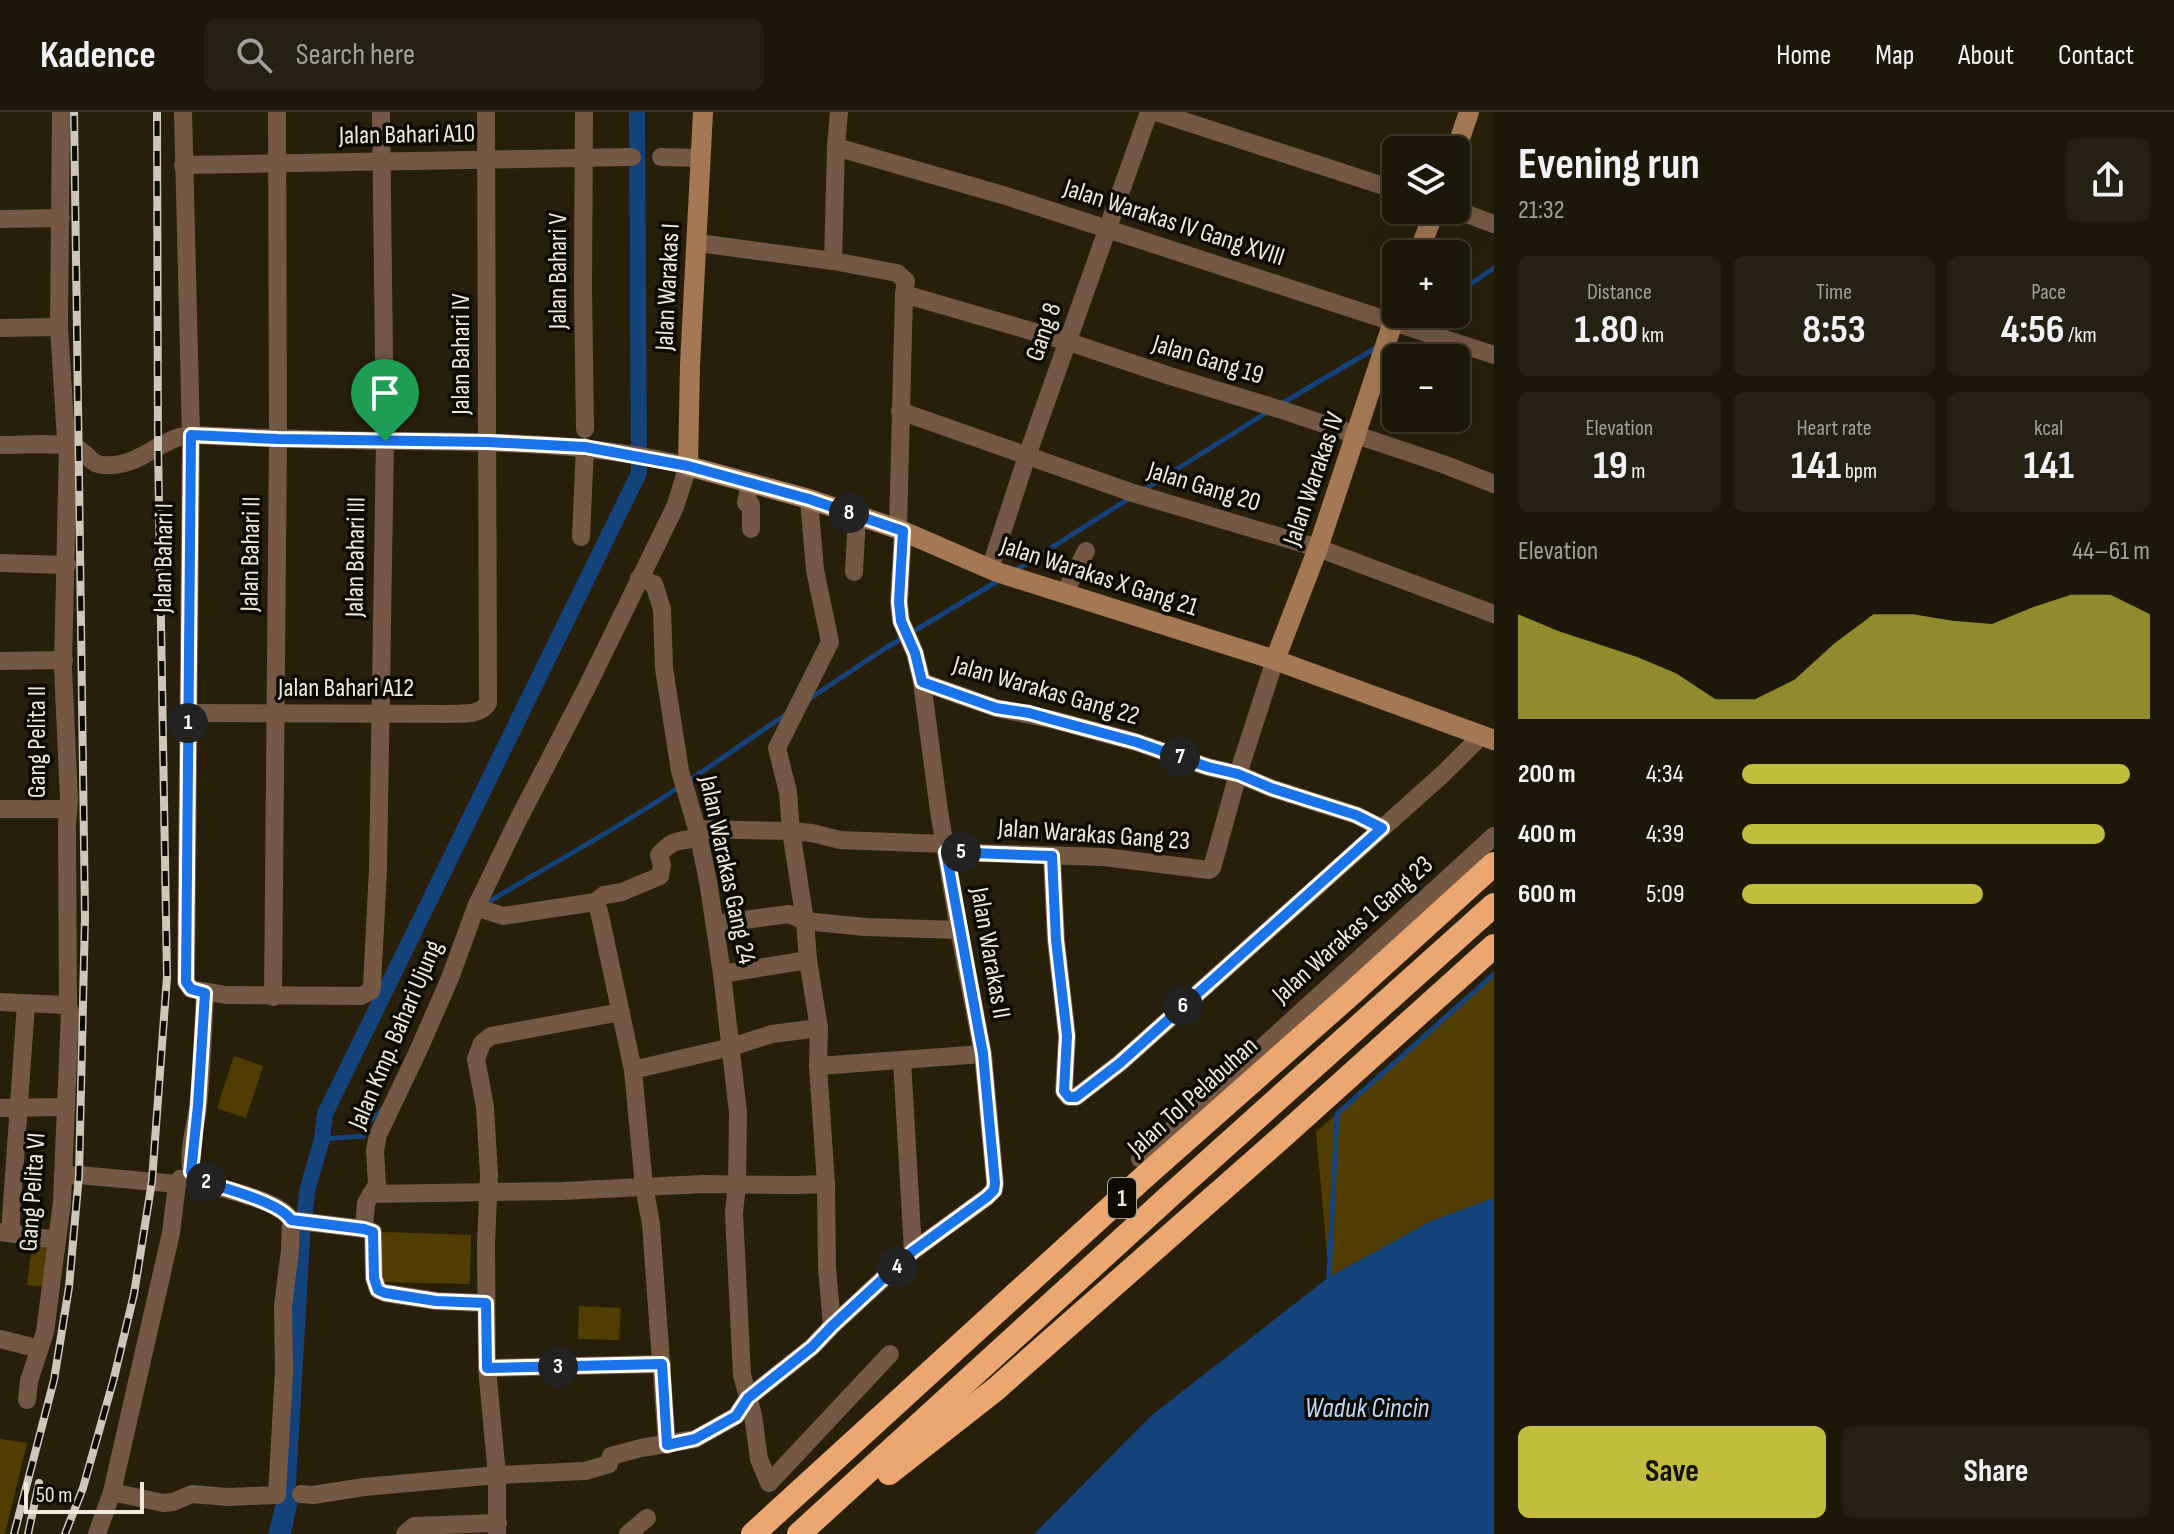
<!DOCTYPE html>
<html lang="en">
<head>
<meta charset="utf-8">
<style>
  :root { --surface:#1d1708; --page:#252012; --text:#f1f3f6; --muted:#a09f9c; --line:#3b3629; --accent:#c3bd3e }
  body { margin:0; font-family:"Sofia Sans Condensed",sans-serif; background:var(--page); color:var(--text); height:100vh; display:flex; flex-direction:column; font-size:30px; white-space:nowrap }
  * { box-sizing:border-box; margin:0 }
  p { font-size:26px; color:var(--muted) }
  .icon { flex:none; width:44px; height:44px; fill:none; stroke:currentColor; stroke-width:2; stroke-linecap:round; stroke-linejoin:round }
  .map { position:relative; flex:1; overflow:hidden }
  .side { display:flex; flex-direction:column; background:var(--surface); width:680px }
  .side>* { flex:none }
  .tools { position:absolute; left:1382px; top:24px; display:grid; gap:16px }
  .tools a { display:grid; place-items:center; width:88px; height:88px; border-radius:12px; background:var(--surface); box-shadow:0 8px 32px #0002,0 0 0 2px var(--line); font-size:40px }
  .scale { position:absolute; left:24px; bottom:20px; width:120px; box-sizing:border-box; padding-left:8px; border:4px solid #efe9dc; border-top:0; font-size:22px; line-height:28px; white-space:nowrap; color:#efe9dc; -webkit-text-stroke:6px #0d0903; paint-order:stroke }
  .pin { position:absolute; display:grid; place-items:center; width:68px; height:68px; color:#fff; margin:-82px -34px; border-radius:50% 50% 50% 0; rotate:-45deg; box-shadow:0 0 8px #0007 }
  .pin .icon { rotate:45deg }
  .km { position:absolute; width:40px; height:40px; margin:-20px; border-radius:50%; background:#222; color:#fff; font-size:22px; line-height:40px; text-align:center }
  .round { display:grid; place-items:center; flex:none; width:84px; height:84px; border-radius:12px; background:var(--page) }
  .overview { display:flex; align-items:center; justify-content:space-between; height:136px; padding:0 24px }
  h1 { font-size:44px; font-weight:700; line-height:60px }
  .figures { display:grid; grid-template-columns:repeat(3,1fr); gap:12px; height:136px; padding:8px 24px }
  .figures div { display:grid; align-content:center; border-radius:12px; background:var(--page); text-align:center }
  .figures b { font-size:40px; font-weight:700 }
  .figures small { font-size:22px; font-weight:400 }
  .figures p { font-size:22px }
  .chart { height:224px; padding:16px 24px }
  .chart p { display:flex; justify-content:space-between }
  .chart svg { width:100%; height:144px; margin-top:8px; fill:var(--accent); opacity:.7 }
  .cta { display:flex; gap:16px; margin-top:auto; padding:16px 24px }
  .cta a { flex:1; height:92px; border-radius:12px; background:var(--accent); color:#111; font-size:32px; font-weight:700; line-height:92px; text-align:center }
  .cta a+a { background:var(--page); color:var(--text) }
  ul { padding:0 24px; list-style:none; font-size:26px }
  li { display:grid; grid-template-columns:128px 96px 1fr; align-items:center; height:60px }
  li i { height:20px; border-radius:10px; background:var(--accent) }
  header { display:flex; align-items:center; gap:48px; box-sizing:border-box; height:112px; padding:0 40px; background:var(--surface); border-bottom:2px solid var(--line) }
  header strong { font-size:38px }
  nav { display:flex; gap:44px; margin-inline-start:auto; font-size:28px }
  .search { width:560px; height:72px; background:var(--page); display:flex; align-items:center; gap:20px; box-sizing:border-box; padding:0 28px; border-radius:12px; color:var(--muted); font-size:30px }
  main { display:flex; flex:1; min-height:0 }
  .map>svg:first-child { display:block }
  .green { fill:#523d00 }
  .water { fill:#14437c }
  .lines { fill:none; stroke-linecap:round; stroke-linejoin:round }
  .stream { stroke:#14437c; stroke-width:5 }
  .canal { stroke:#14437c; stroke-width:16 }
  .street { stroke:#745843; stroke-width:18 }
  .secondary { stroke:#a47855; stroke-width:20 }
  .highway { stroke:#eca66f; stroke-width:24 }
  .rail-casing { stroke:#cec7b9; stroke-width:8 }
  .rail { stroke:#0d0903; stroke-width:5; stroke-dasharray:15; stroke-linecap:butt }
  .route-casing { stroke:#fff; stroke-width:16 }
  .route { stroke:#1a73e8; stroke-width:10 }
  .labels { text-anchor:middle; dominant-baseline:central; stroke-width:7; stroke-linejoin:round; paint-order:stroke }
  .shield { fill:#0d0903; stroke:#aba69b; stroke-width:2 }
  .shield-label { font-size:24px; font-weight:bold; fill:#efe9dc }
  .street-label { font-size:26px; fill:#efe9dc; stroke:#0d0903 }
  .water-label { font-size:28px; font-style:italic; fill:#bfd9fc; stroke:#0d0903 }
</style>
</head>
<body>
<header>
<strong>Kadence</strong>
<div class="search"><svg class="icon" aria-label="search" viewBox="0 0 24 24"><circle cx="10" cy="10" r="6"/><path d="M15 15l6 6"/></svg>Search here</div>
<nav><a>Home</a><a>Map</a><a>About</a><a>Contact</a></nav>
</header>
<main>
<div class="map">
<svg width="1494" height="1422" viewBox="0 0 1494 1422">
  <rect width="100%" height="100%" fill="#271f0a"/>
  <g class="green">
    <path d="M1494,863V1086L1431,1109L1329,1165L1316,1020Z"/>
    <path d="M234,944L263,954L246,1006L217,996Z"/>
    <path d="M382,1120L471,1123L470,1172L380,1170Z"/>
    <path d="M33,1127L52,1129L46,1175L27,1173Z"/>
    <path d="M579,1194L621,1196L619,1228L578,1227Z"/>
    <path d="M0,1327L27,1331L5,1422H0Z"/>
  </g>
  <g class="water">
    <path d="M1494,1086V1422H1034L1152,1303L1329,1165L1431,1109Z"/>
    <path d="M299,1383L291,1422H268L280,1384Z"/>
  </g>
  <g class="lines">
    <g class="stream">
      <path d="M1456,182L1494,156"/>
      <path d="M1414,210L1426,202"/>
      <path d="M1281,292L1379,234"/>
      <path d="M1142,379L1269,299"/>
      <path d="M1013,460L1130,386"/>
      <path d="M809,587L884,537L1001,467"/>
      <path d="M687,670L788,601"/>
      <path d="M485,792C549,753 616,718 679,675"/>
      <path d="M322,1027L364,1024L367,1012L383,997"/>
      <path d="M1329,1165L1337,1002L1494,862"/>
    </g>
    <path class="canal" d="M277,1422L288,1372L302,1126L307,1079L322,1027L325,1002L639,361L637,0"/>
    <g class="street">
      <path d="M61,0L59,215L66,328L68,334L63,555L69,688L67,713L68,894"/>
      <path d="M183,0L191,323L186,870L191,877L226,883L361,884L371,879L372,874L378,757L385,329L381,0"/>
      <path d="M584,0L583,176L585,317"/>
      <path d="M1156,0L1396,78"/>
      <path d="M836,35L1006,84L1494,243"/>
      <path d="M661,45L700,46"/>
      <path d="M183,53L632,45"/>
      <path d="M1456,98L1494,112"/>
      <path d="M0,107L61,106"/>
      <path d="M698,131L833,149L897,161L906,169L904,182L898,417"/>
      <path d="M833,149L836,35L839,0"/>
      <path d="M904,182L1069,230L1170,264L1282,298L1443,352L1494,372"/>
      <path d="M0,216L59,215"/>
      <path d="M900,299L1133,381L1318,436L1494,502"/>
      <path d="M0,333C17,333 61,330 74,335C91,341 87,355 112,353C142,352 162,325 191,323C258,326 325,328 392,329C491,330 591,330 688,354L675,395L587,575L517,710L476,795L450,866L419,937L378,1023L375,1038L377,1073L366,1091L364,1117"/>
      <path d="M750,371L746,391L751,393V417"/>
      <path d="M809,387L815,458L830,530L777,636L788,680L791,719L805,809L808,848L819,916L818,954L826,1072L827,1155L832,1214"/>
      <path d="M581,425L585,335"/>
      <path d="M0,451L67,453"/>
      <path d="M990,457L1027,344L1149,0"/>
      <path d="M854,460L857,404"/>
      <path d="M639,466L654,472L662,497L664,556L680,659L697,717L708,769L722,862L738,1000L737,1072L734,1101L742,1263L753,1303L759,1347L769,1371L890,1242"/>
      <path d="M1065,480L1086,439"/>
      <path d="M0,549L64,548"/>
      <path d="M922,570L996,596L1054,608L1136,630L1208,655L1238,662L1271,676L1356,703L1382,716"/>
      <path d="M188,601L449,602C463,601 480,604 488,591L486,0"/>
      <path d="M0,697H67"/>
      <path d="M697,717L791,719L812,721L840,728L945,732"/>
      <path d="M946,740L1104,745L1209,758L1212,756L1238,662L1275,548"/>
      <path d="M1052,744L1056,828L1067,924L1064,979L1069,985H1076L1120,951L1444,661L1482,623"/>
      <path d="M595,790L599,799L633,958L644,1074L651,1112L667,1333"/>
      <path d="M476,795L503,804L595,790L604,783L622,780L660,764L662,753L659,743C672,727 680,729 699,726"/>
      <path d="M715,812L789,802L805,809L865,815L959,818"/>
      <path d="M722,862L808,848"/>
      <path d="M205,881C203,919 202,957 198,995C195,1016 186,1045 193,1065C217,1079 278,1085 291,1108L364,1117L373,1120L374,1166L378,1178L385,1181L436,1189L486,1191"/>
      <path d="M273,885L278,327L277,0"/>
      <path d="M0,890L66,893L70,899L62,1090L45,1220L29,1269L27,1288"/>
      <path d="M902,948L913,1139"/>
      <path d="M818,954L983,942"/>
      <path d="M633,958L731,935L772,922L819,916"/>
      <path d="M0,996L64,995"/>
      <path d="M1140,1047L1494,724"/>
      <path d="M63,1064L79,1063L177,1072"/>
      <path d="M371,1082L562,1079L703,1072L795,1073L826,1072"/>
      <path d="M0,1120L57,1128"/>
      <path d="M10,1121L26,892"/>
      <path d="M0,1227L36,1236L40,1235"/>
      <path d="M487,1256L662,1252"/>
      <path d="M112,1380L163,1391L173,1390L192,1382L228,1385L277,1383L284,1259L283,1194L290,1138L291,1108"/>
      <path d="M301,1382L313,1383L364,1375L497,1363L585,1359L609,1352L611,1344L641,1336L695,1327L736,1304L748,1286L812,1235L832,1214L913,1139L987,1085L994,1078L995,1071L983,942L959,818L939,699L922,570L915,541L901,509L899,490L903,419"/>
      <path d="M97,1422L112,1380L171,1121L177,1072L180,1067L193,1065"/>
      <path d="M405,1422L414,1414L498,1411"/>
      <path d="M497,1422V1363L487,1256L486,1132L489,1063L485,995L476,947L482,931L491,924L621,900"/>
      <path d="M628,1422L647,1406"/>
    </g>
    <g class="secondary">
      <path d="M703,0L690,253L688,354L809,387L898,417L997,460L1275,548L1494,628"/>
      <path d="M1456,38L1469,0"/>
      <path d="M1418,142L1435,98"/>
      <path d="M1275,548L1318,436L1396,201"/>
    </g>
    <g class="highway">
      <path d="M889,1361L996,1277L1283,1024L1494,834"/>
      <path d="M753,1422L1143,1066L1352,881L1494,752"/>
      <path d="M799,1422L1174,1080L1494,793"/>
    </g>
    <defs>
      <g id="rail">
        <path d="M14,1422L54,1268L69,1175L79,1063L85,805L74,0"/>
        <path d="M28,1422L39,1371"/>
        <path d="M65,1422L83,1376L114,1266L134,1182L152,1069L167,865L158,335L157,0"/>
      </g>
    </defs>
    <use href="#rail" class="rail-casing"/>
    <use href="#rail" class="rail"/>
  </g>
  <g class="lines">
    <defs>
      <path id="route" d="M191,323L278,327L488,330L585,335L688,354L809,387L903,419L899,490L901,509L915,541L922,570L996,596L1029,601L1054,608L1136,630L1208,655L1238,662L1271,676L1356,703L1382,716L1120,951L1076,985H1069L1064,979L1067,924L1056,828L1052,744L946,740L983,942L995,1071L994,1078L987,1085L913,1139L832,1214L812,1235L748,1286L736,1304L695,1327L667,1333L662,1252L487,1256L486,1191L436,1189L385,1181L378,1178L374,1166L373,1120L364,1117L291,1108C280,1090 220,1075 198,1068L191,1060L198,993L205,881L191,877L186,870Z"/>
    </defs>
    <use href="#route" class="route-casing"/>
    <use href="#route" class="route"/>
  </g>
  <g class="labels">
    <rect class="shield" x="1108" y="1066" width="28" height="40" rx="6"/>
    <g class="shield-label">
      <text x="1122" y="1086">1</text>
    </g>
    <g class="street-label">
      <text transform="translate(407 23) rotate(-1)">Jalan Bahari A10</text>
      <text transform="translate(1174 111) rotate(18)">Jalan Warakas IV Gang XVIII</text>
      <text transform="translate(558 159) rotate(-90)">Jalan Bahari V</text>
      <text transform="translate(668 175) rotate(-87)">Jalan Warakas I</text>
      <text transform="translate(1044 220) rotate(-71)">Gang 8</text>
      <text transform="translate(461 242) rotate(-90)">Jalan Bahari IV</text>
      <text transform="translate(1208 248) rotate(17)">Jalan Gang 19</text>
      <text transform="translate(1314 367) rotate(-71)">Jalan Warakas IV</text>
      <text transform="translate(1204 375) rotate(17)">Jalan Gang 20</text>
      <text transform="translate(251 442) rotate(-89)">Jalan Bahari II</text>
      <text transform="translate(356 445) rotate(-89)">Jalan Bahari III</text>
      <text transform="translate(164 446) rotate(-89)">Jalan Bahari I</text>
      <text transform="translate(1099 465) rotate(18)">Jalan Warakas X Gang 21</text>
      <text x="346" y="576">Jalan Bahari A12</text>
      <text transform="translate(1046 579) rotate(16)">Jalan Warakas Gang 22</text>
      <text transform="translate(37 630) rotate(-90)">Gang Pelita II</text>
      <text transform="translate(1094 723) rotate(4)">Jalan Warakas Gang 23</text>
      <text transform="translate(727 758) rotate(78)">Jalan Warakas Gang 24</text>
      <text transform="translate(1353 818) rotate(-42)">Jalan Warakas 1 Gang 23</text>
      <text transform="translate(990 841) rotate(80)">Jalan Warakas II</text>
      <text transform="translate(396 923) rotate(-67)">Jalan Kmp. Bahari Ujung</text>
      <text transform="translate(1193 985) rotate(-42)">Jalan Tol Pelabuhan</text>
      <text transform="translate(33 1080) rotate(-86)">Gang Pelita VI</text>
    </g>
    <g class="water-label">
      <text x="1367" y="1296">Waduk Cincin</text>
    </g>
  </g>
</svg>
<div class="tools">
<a><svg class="icon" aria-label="layers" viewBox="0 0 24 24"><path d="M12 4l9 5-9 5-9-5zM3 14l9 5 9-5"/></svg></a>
<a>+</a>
<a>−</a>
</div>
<div class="scale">50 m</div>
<div class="pin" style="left:385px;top:329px;background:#1e9e55"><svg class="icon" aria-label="arrive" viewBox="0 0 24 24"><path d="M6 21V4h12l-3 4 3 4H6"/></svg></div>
<b class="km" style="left:188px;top:611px">1</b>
<b class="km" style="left:206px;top:1070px">2</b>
<b class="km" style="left:558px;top:1255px">3</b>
<b class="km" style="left:897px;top:1155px">4</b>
<b class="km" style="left:961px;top:740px">5</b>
<b class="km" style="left:1183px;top:894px">6</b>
<b class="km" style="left:1180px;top:645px">7</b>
<b class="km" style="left:849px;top:401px">8</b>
</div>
<section class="side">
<div class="overview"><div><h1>Evening run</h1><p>21:32</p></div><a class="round"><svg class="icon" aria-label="share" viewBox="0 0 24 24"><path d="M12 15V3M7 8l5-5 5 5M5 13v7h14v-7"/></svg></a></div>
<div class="figures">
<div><p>Distance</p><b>1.80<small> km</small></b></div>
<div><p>Time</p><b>8:53</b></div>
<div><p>Pace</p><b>4:56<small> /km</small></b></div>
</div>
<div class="figures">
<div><p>Elevation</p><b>19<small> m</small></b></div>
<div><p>Heart rate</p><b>141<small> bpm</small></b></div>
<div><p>kcal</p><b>141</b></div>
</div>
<div class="chart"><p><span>Elevation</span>44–61 m</p>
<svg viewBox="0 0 160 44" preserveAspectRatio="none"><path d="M0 44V12L10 17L20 21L30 25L40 30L50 38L60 38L70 32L80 21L90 12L100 12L110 14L120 15L130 10L140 6L150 6L160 12V44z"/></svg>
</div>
<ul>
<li><b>200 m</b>4:34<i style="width:95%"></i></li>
<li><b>400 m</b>4:39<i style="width:89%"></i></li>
<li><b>600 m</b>5:09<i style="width:59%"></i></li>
</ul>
<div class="cta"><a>Save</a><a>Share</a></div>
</section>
</main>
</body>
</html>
